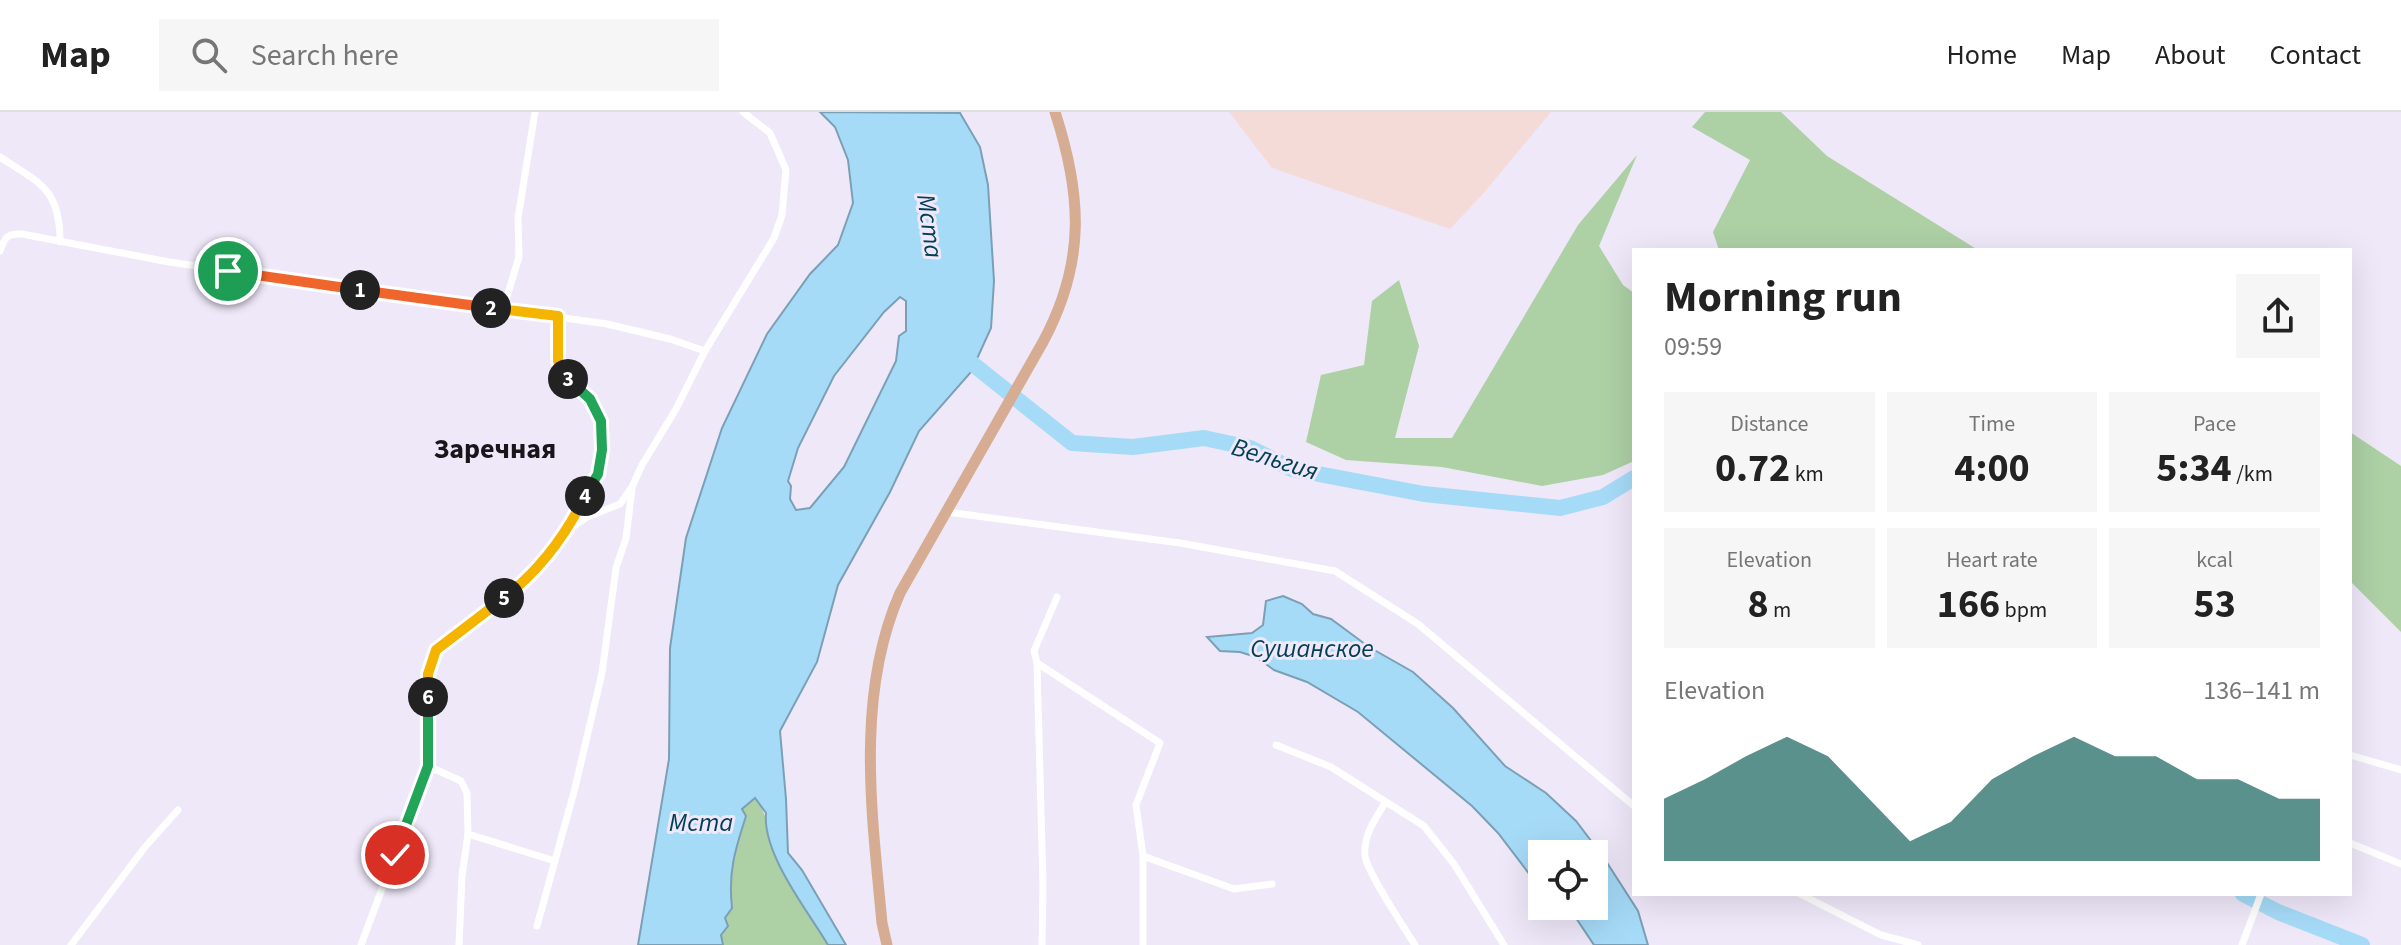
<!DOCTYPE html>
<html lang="en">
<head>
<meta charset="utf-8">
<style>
  :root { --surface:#fff; --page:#f6f6f6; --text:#222; --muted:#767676; --line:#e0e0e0; --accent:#15635e }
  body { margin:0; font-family:"Source Sans 3",sans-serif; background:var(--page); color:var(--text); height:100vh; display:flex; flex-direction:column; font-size:30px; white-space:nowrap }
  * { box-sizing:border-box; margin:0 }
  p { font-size:26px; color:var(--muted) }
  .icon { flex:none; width:44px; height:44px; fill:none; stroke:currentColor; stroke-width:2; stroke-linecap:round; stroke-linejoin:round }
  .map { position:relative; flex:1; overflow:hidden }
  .drawer { position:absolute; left:1632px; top:136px; width:720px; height:648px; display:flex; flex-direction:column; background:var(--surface); border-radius:0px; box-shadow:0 8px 32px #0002 }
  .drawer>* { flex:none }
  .controls { position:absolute; left:1528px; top:728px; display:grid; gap:16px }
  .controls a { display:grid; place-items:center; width:80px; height:80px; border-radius:0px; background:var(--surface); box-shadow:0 8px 32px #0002; font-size:40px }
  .pin { position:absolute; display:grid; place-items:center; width:68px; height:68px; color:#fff; margin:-34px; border:4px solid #fff; border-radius:50%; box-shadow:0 2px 8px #0007 }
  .km { position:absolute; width:40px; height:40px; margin:-20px; border-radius:50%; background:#222; color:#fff; font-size:22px; line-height:40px; text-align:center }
  .round { display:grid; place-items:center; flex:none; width:84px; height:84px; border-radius:0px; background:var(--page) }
  .overview { display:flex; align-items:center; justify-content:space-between; height:136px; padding:0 32px }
  h1 { font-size:44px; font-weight:700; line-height:60px }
  .figures { display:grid; grid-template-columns:repeat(3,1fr); gap:12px; height:136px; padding:8px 32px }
  .figures div { display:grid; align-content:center; border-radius:0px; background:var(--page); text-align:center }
  .figures b { font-size:40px; font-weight:700 }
  .figures small { font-size:22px; font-weight:400 }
  .figures p { font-size:22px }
  .chart { height:224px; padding:16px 32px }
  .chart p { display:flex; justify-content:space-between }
  .chart svg { width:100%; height:144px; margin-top:8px; fill:var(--accent); opacity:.7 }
  header { display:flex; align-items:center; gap:48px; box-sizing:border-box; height:112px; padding:0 40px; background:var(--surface); border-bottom:2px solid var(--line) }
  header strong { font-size:38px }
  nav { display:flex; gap:44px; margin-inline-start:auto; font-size:28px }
  .search { width:560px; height:72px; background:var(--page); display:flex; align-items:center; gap:20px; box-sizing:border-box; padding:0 28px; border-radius:0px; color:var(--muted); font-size:30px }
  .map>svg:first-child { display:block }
  .industrial { fill:#f5dbd7 }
  .green { fill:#add0a5 }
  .water { fill:#a6dbf8; stroke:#7ba0b6; stroke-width:2; fill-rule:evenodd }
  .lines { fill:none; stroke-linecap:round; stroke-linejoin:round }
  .river { stroke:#a6dbf8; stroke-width:16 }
  .street { stroke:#fff; stroke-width:7 }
  .primary { stroke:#d6ad92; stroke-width:11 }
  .split-1-casing { stroke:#fff; stroke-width:16 }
  .split-2-casing { stroke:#fff; stroke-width:16 }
  .split-3-casing { stroke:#fff; stroke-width:16 }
  .split-4-casing { stroke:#fff; stroke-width:16 }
  .split-5-casing { stroke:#fff; stroke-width:16 }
  .split-6-casing { stroke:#fff; stroke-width:16 }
  .split-7-casing { stroke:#fff; stroke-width:16 }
  .split-8-casing { stroke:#fff; stroke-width:16 }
  .split-1 { stroke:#f0652b; stroke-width:10 }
  .split-2 { stroke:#f0652b; stroke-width:10 }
  .split-3 { stroke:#f5b400; stroke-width:10 }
  .split-4 { stroke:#22a559; stroke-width:10 }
  .split-5 { stroke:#f5b400; stroke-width:10 }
  .split-6 { stroke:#f5b400; stroke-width:10 }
  .split-7 { stroke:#22a559; stroke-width:10 }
  .split-8 { stroke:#22a559; stroke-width:10 }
  .labels { text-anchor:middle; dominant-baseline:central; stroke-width:6; stroke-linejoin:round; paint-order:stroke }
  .water-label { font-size:26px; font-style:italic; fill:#023e56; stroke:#efe8f9 }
  .quarter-label { font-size:28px; font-weight:bold; fill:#18151b; stroke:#efe8f9 }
</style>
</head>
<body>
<header>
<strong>Map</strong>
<div class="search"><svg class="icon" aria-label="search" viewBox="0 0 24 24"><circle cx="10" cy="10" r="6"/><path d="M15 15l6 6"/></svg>Search here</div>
<nav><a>Home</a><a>Map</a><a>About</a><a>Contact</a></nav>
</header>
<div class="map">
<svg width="2401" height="833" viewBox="0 0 2401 833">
  <rect width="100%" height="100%" fill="#efe8f9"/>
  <path class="industrial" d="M1229,0H1551L1482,83L1450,117L1272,56Z"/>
  <g class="green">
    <path d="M1705,0H1781L1827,44L1978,138H1719L1713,120L1750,48L1692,15Z"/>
    <path d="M1637,43L1599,134L1623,173L1634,181V349L1603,363L1542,374L1442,355L1346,348L1306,330L1321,263L1364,253L1372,189L1399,168L1419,234L1395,326H1452L1578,113Z"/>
    <path d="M2350,320L2401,354V520L2350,469Z"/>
    <path d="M755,686C772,709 766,723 776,746C790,778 810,803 828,833H723L721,823L728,815L725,806L732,796L729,772L730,754L741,697Z"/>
  </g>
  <g class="water">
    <path d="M820,0L960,1L980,35L988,73L994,169L991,216L971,260L919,319L890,380L838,473L817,550L780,619L786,687L788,741L802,758L846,833H828C808,799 762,742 766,701L755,686L742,697L746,704C735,738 728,760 732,796L725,806L728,814L721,823L723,833H638L669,647L670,536L686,426L722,316L767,222L810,162L838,133L853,91L848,48L835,15ZM900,185L906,189V219L899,224L896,249L844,355L810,396L796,398L790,387L791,374L788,369L798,336L834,264L884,200Z"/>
    <path d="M1283,484L1302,492L1313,502L1331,507L1369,535L1413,560L1453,596L1505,654L1546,681L1576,709L1604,746L1638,799L1648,833H1594L1568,794H1594V742H1542L1540,776L1498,721L1472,694L1358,600L1307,570L1274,558L1256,545L1240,540L1220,539L1207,525L1252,521L1263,513L1266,489Z"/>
  </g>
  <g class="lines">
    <g class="river">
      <path d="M959,241L1072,331L1133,335L1204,326L1250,336L1292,357L1424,382L1560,396L1603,385L1634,366"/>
      <path d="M2243,782L2278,800L2362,833"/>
    </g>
    <g class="street">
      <path d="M0,45C41,72 60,77 60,130"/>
      <path d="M0,139C5,125 7,121 22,122L169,150L607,212L670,227L705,239"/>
      <path d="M503,198L519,145L518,106L535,0"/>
      <path d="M947,400L1180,431L1335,459L1418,512L1634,694"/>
      <path d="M570,417L587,405L620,392L632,375L642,353L676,297L705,239L774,126L782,103L786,58L770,21L743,0"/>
      <path d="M1037,551L1160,631L1136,693L1143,744L1234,777L1272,772"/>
      <path d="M1276,633L1331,655L1424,714L1454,752L1504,833"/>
      <path d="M2350,643L2401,658"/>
      <path d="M428,654L461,669L467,681L468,722L462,764L459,833"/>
      <path d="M1385,691C1375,707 1363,724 1365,744C1368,762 1404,815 1415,833"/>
      <path d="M468,722L555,749"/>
      <path d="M2350,731L2401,752"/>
      <path d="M1143,744V833"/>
      <path d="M1800,782L1881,823L1918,833"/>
      <path d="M537,814L575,676L602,561L616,456L626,426L632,377"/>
      <path d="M71,833L145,735L178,698"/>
      <path d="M361,833L428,654V562L436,538L512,480L548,445L568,418L598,362L602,338L601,309L590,287L565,264L558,249V204"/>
      <path d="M1042,833L1043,773L1037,551L1034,539L1057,485"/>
      <path d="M2242,833L2261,782"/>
    </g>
    <path class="primary" d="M887,833L882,811C872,703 855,583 900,481L1043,230C1086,150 1082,83 1055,0"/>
  </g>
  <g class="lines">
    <defs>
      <path id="split-1" d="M228,159L360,178"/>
      <path id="split-2" d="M360,178L491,196"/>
      <path id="split-3" d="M491,196L558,204V249L568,267"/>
      <path id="split-4" d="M568,267L590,287L601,309L602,338L598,362L585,384"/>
      <path id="split-5" d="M504,486C540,458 565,425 585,384"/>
      <path id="split-6" d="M428,585V562L436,538L504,486"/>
      <path id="split-7" d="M406,713L428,654V585"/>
      <path id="split-8" d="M395,743L406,713"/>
    </defs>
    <use href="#split-1" class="split-1-casing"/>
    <use href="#split-2" class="split-2-casing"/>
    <use href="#split-3" class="split-3-casing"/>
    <use href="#split-4" class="split-4-casing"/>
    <use href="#split-5" class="split-5-casing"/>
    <use href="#split-6" class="split-6-casing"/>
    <use href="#split-7" class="split-7-casing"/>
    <use href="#split-8" class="split-8-casing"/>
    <use href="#split-1" class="split-1"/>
    <use href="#split-2" class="split-2"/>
    <use href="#split-3" class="split-3"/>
    <use href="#split-4" class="split-4"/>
    <use href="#split-5" class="split-5"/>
    <use href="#split-6" class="split-6"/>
    <use href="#split-7" class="split-7"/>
    <use href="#split-8" class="split-8"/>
  </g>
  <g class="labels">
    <g class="water-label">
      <text transform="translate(930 114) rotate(82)">Мста</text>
      <text transform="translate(1275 347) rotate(17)">Вельгия</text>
      <text x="1312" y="536">Сушанское</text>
      <text x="701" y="710">Мста</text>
    </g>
    <g class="quarter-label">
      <text x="495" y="337">Заречная</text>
    </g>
  </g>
</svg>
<div class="controls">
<a><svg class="icon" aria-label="locate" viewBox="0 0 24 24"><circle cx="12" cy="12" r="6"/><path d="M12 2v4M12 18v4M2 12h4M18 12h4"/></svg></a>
</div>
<div class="pin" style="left:228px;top:159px;background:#1e9e55"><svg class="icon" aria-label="arrive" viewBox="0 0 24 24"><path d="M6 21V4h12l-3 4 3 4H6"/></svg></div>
<div class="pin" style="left:395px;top:743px;background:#d93025"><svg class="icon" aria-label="check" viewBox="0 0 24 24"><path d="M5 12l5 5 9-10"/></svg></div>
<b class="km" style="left:360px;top:178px">1</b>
<b class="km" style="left:491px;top:196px">2</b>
<b class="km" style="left:568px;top:267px">3</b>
<b class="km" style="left:585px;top:384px">4</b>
<b class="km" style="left:504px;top:486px">5</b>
<b class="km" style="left:428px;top:585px">6</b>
<section class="drawer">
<div class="overview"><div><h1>Morning run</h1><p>09:59</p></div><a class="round"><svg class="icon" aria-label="share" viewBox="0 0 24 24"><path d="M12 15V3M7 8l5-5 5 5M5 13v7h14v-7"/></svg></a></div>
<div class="figures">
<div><p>Distance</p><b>0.72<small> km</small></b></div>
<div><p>Time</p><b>4:00</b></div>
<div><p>Pace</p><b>5:34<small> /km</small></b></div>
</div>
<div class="figures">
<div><p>Elevation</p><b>8<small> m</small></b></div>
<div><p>Heart rate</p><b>166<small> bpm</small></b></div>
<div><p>kcal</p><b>53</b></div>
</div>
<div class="chart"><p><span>Elevation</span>136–141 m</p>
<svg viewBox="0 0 160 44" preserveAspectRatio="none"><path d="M0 44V25L10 19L20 12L30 6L40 12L50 25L60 38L70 32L80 19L90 12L100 6L110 12L120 12L130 19L140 19L150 25L160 25V44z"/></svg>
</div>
</section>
</div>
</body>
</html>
